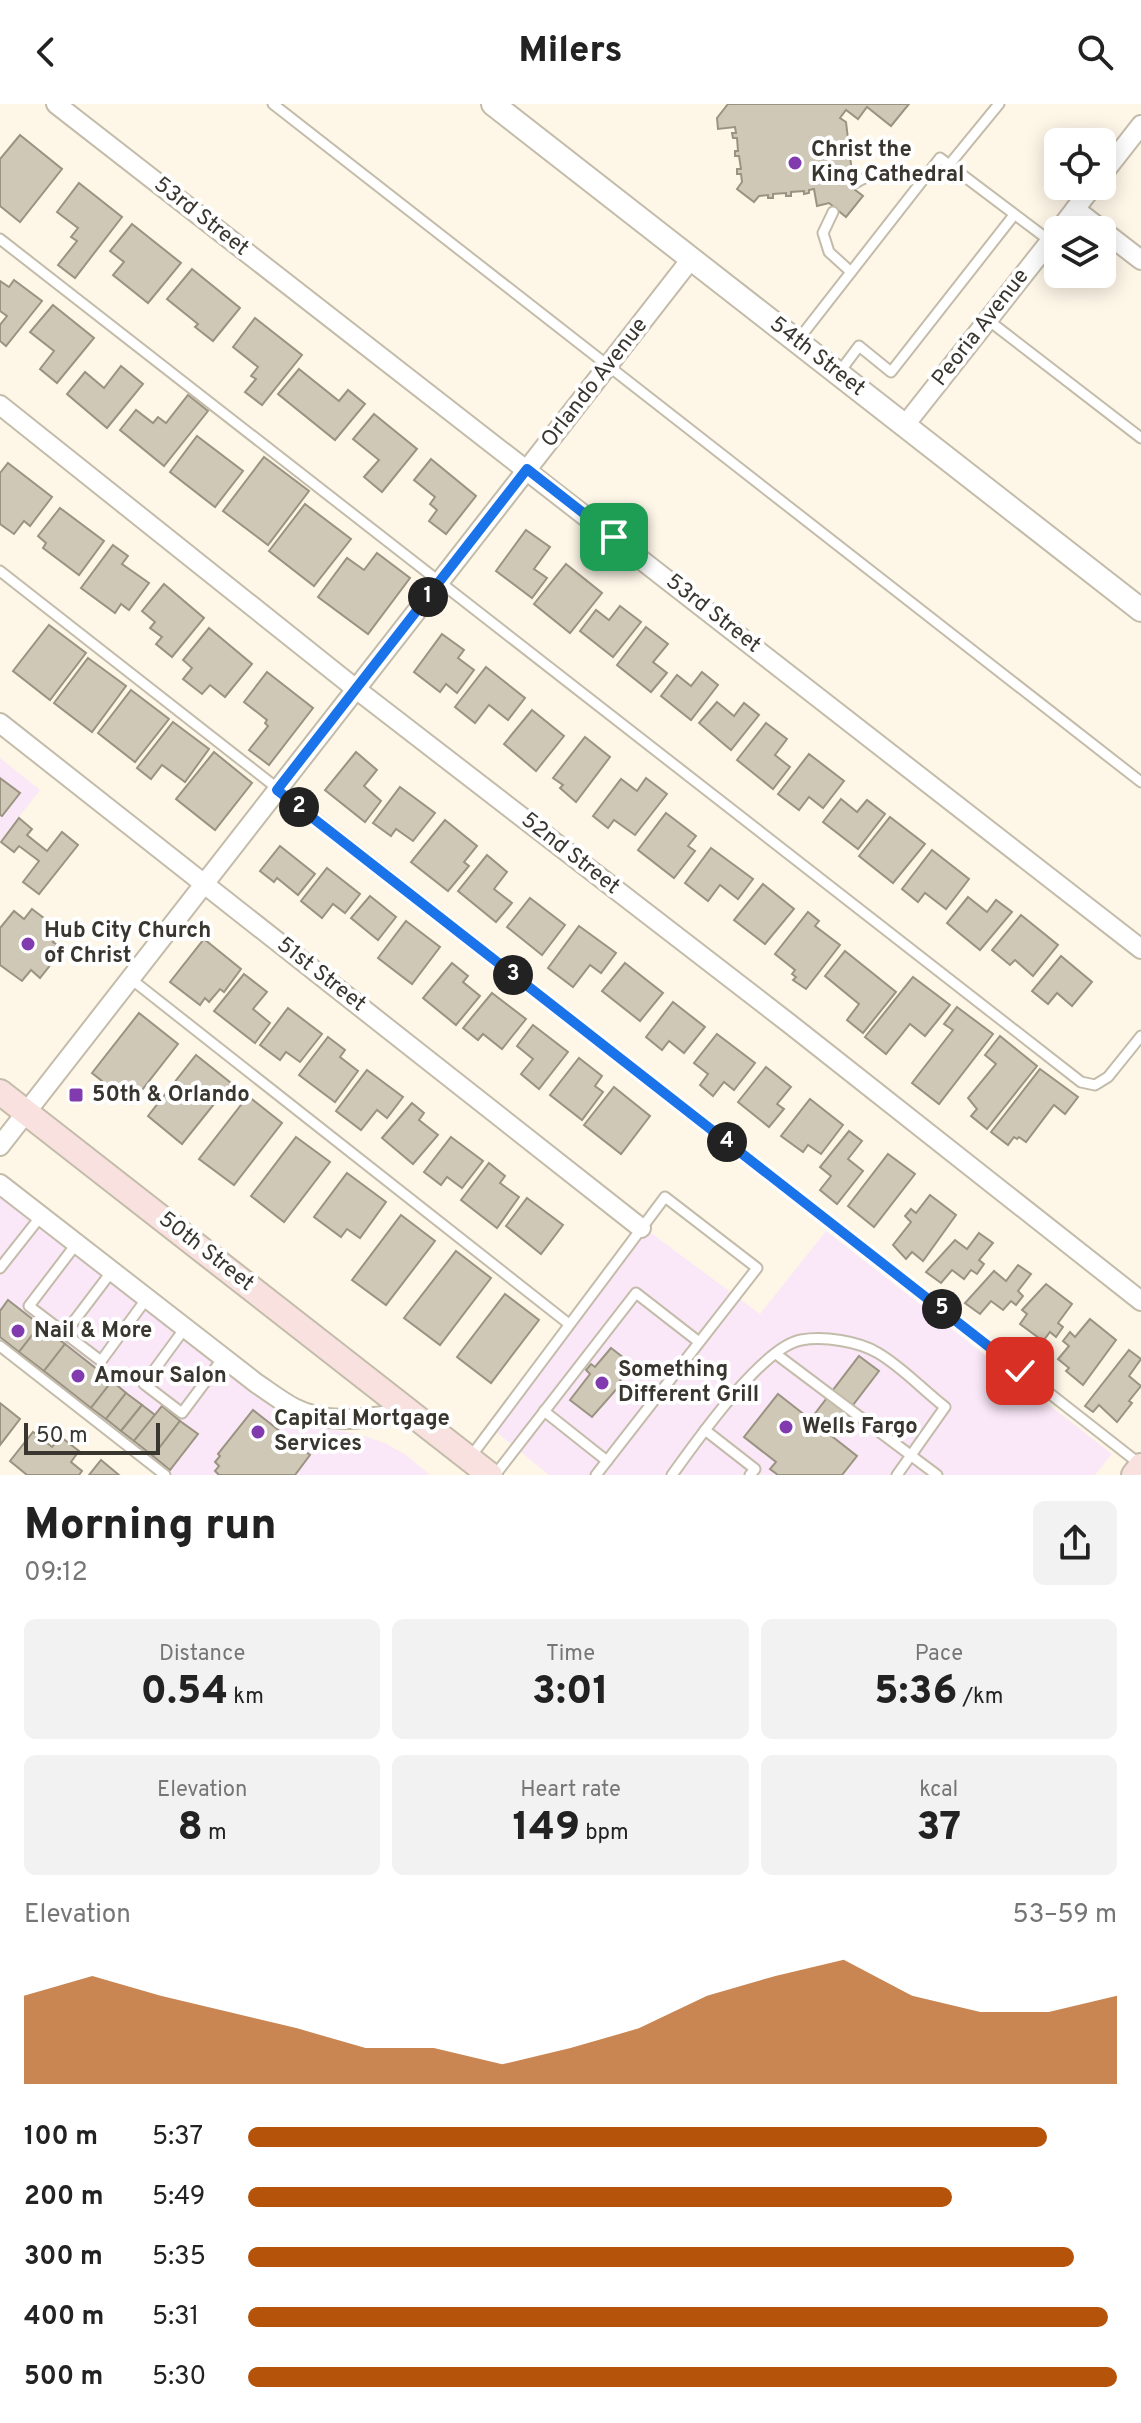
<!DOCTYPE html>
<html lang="en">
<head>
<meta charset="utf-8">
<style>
  :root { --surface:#fff; --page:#f2f2f2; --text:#222; --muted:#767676; --accent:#b45309 }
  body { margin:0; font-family:Overpass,sans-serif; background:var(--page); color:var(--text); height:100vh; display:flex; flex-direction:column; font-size:30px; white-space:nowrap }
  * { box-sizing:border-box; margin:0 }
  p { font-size:26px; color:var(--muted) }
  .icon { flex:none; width:44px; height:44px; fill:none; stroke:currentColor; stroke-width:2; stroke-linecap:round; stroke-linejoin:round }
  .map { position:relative; height:1371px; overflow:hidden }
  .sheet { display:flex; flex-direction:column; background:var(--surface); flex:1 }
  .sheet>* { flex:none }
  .fabs { position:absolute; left:1044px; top:24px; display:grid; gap:16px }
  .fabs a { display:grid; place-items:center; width:72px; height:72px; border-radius:12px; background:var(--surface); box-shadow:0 4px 20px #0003; font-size:40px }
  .scale { position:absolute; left:24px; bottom:20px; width:136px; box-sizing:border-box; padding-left:8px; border:4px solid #39362f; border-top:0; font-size:22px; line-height:28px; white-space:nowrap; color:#39362f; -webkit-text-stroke:6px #fff; paint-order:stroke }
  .pin { position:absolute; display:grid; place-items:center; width:68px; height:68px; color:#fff; margin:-34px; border-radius:16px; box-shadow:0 4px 12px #0006 }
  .km { position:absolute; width:40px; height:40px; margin:-20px; border-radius:50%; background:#222; color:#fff; font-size:22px; line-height:40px; text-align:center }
  .round { display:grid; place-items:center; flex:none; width:84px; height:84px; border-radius:12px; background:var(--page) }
  .head { display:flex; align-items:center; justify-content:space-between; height:136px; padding:0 24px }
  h1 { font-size:44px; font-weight:800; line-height:60px }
  .metrics { display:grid; grid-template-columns:repeat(3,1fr); gap:12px; height:136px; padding:8px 24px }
  .metrics div { display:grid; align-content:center; border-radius:12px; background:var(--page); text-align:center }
  .metrics b { font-size:40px; font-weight:800 }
  .metrics small { font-size:22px; font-weight:400 }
  .metrics p { font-size:22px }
  .chart { height:224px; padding:16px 24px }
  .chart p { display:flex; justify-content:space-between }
  .chart svg { width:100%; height:144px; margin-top:8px; fill:var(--accent); opacity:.7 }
  ul { padding:0 24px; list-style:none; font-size:26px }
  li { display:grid; grid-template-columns:128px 96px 1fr; align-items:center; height:60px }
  li i { height:20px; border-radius:10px; background:var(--accent) }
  header { display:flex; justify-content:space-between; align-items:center; height:104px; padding:0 24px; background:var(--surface); font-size:36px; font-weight:800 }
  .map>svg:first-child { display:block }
  .commercial { fill:#fae7f8 }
  .building { fill:#cfc8b6; stroke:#9b9382; stroke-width:2 }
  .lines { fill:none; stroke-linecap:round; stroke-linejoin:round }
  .service-casing { stroke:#c4bcaa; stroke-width:13 }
  .minor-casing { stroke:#c4bcaa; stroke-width:22 }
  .tertiary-casing { stroke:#c4bcaa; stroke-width:26 }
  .secondary-casing { stroke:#c4bcaa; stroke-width:28 }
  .service { stroke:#fff; stroke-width:9 }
  .minor { stroke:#fff; stroke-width:18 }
  .tertiary { stroke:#fff; stroke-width:22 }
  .secondary { stroke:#f8e1de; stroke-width:24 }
  .route-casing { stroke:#fff; stroke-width:16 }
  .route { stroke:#1a73e8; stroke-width:10 }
  .poi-dot { fill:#823bae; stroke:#fff; stroke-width:3 }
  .labels { text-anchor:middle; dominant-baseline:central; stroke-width:8; stroke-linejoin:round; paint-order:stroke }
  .poi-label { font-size:22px; font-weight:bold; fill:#39362f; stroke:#fff; text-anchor:start }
  .street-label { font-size:22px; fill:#39362f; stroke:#fff }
</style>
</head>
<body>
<header><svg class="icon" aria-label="back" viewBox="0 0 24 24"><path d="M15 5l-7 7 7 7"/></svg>Milers<svg class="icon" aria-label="search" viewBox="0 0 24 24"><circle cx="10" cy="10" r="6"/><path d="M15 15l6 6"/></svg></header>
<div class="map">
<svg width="1141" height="1371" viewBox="0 0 1141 1371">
  <rect width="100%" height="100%" fill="#fef7e8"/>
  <g class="commercial">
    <path d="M0,654L40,686L0,737Z"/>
    <path d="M0,1093L281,1311L298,1319L361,1331L385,1339L406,1351L430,1371H172L0,1237Z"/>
    <path d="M647,1126L760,1210L826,1127L1112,1350L1095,1371H549L495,1327Z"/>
  </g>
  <g class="building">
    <path d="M728,0H909L891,22L867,3L858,15L846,6L840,14L846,18L852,69L845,78L863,92L846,113L829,99L817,102L814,85L809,86V89L804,90V87L791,88V92H786V89L773,90V94H768V91L759,92L754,98L737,85L742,78L741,70H737V65H741L739,52H735V47H738L737,34H733L732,29H736L735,23L718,25L717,14Z"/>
    <path d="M20,31L62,65L20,118L0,102V55Z"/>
    <path d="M79,79L122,113L75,174L58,161L77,137L71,133L78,124L57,108Z"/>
    <path d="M132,120L181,159L148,199L113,171L124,158L110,147Z"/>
    <path d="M192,165L240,204L213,237L195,223L198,220L167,195Z"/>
    <path d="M14,176L42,197L6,242L0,237V221L7,212L0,207V177L9,183Z"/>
    <path d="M53,201L94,234L57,279L40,265L54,247L30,228Z"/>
    <path d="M255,214L302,251L262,301L245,288L256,275L251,272L258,263L233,243Z"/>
    <path d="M121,262L143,280L107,324L67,290L85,268L104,284Z"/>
    <path d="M299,265L339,297L348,286L365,300L335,336L278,290Z"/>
    <path d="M188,291L208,307L164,362L120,326L136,306L153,319L158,313L166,319Z"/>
    <path d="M374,310L417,345L382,388L364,373L379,356L353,335Z"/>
    <path d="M197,332L243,367L215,403L170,368Z"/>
    <path d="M264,353L309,387L268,441L223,407Z"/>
    <path d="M431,355L476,392L446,430L429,417L437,406L430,400L435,393L414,376Z"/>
    <path d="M8,359L52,393L30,422L24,417L14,430L0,420V369Z"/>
    <path d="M305,400L351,435L314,482L269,447Z"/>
    <path d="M60,404L104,437L79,471L43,444L46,439L38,432Z"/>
    <path d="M526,426L550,443L534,465L547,474L532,494L496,467Z"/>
    <path d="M113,441L128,452L122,460L149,479L129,506L121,500L115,509L81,484Z"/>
    <path d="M377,449L410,474L368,530L318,493L347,454L364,466Z"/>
    <path d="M566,460L602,489L570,529L534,500Z"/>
    <path d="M164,480L204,514L172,553L156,540L162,533L150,524L155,518L142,507Z"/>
    <path d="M620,502L641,518L613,553L580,527L596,506L609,516Z"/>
    <path d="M49,521L86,549L50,596L13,567Z"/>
    <path d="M646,523L668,540L653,558L667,569L651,588L617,561Z"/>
    <path d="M209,524L252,560L225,593L210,581L202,590L183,575L192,564L183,556Z"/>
    <path d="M442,530L464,546L458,554L474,566L457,589L446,580L440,588L414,568Z"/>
    <path d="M88,554L126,582L92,628L54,599Z"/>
    <path d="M486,563L525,594L508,616L489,601L475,619L455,603Z"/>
    <path d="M267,568L313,604L269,661L249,646L268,622L265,619L267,616L244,598Z"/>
    <path d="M702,568L718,581L691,616L661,592L677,571L691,582Z"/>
    <path d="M131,586L169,615L135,658L98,629Z"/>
    <path d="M717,598L734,612L744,599L759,611L731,646L699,619Z"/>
    <path d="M532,606L564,632L536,667L504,640Z"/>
    <path d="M173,618L209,645L185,678L162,661L151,675L137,664Z"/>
    <path d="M766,619L787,635L775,651L790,663L773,685L737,656Z"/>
    <path d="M585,633L610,653L576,698L560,684L563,681L553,674Z"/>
    <path d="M214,648L252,679L215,726L176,695Z"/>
    <path d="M356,648L377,666L364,682L381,697L365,718L325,686Z"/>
    <path d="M809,650L844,677L823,704L809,693L799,706L778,690Z"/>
    <path d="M0,674L20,689L2,712L0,711Z"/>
    <path d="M646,674L667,690L635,731L614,716L608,724L593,712L621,675L637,687Z"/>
    <path d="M400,683L435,709L413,737L396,725L391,732L373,719Z"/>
    <path d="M841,695L857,708L867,696L885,710L858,745L823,718Z"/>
    <path d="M666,709L696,732L688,742L695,747L674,774L638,746Z"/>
    <path d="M890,713L925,740L893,779L859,752Z"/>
    <path d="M19,714L32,725L27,731L47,747L62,728L78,741L39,790L23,778L39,757L19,742L14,748L1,738Z"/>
    <path d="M445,716L477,742L464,758L469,762L448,787L411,758Z"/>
    <path d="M280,742L315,770L298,791L277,774L274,778L260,767Z"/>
    <path d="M711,744L753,775L738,795L720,781L708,797L685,779Z"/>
    <path d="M932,746L969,775L946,805L925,789L918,798L902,785Z"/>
    <path d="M487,751L507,768L494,785L512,799L496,818L458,787Z"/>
    <path d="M327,764L360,790L345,809L333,800L322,814L301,797Z"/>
    <path d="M763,780L794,805L765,840L734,816Z"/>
    <path d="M370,792L396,813L378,836L351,814Z"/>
    <path d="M968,793L987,808L996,796L1012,808L980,846L947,819Z"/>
    <path d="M530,794L565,821L542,851L507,823Z"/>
    <path d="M32,805L61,827L53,838L63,845L40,874L31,866L22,877L0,861V824L14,807L24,815Z"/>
    <path d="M808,808L819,817L815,822L840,841L806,885L793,876L796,873L792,870L795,866L775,850Z"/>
    <path d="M1021,811L1058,841L1033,872L1015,856L1010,861L992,846Z"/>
    <path d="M406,817L440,843L412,880L378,854Z"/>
    <path d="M579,822L616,849L601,869L590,861L573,883L548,864Z"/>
    <path d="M204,835L241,865L224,888L220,885L209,898L205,894L200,901L170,878Z"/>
    <path d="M845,847L896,888L863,929L847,916L859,900L825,872Z"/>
    <path d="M1061,852L1092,878L1072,902L1057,889L1048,900L1032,887Z"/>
    <path d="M452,859L468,872L463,878L480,892L456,921L423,894Z"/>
    <path d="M625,859L663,889L640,917L602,887Z"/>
    <path d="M244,870L267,888L253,905L270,919L255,939L214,907Z"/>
    <path d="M913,873L950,901L925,932L910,920L886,950L865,933Z"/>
    <path d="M492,889L526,915L502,945L483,930L478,936L463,924Z"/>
    <path d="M673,898L705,923L684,949L669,937L662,946L646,933Z"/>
    <path d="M957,903L993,930L939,1000L912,979L953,926L944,920Z"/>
    <path d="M288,904L322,930L300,958L286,948L280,956L260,941Z"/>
    <path d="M139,909L178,940L131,1000L92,969Z"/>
    <path d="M533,921L568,948L539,985L521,970L533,955L517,942Z"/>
    <path d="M717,930L755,959L734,986L724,978L713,992L700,981L708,970L694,959Z"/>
    <path d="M1000,932L1037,962L987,1025L971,1012L977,1005L968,994L996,960L985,951Z"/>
    <path d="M328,933L345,946L340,953L358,967L335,998L299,971Z"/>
    <path d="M196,951L231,979L182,1040L148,1012Z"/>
    <path d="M579,954L602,972L595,982L603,988L582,1016L550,991Z"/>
    <path d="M766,963L791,983L777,1000L784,1005L769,1023L738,998Z"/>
    <path d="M1040,965L1078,993L1065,1010L1054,1001L1026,1038L1019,1033L1017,1035L1014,1033L1008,1041L991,1028Z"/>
    <path d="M367,966L403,993L387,1014L377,1006L361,1026L336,1007Z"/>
    <path d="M614,983L650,1012L621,1050L584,1021Z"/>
    <path d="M248,992L282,1019L234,1081L199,1055Z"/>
    <path d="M810,995L843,1021L821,1050L808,1041L803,1048L781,1032Z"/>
    <path d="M412,999L424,1009L419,1016L438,1031L413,1060L382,1034Z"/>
    <path d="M849,1027L862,1037L848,1055L863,1067L837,1100L820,1086L831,1072L820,1063Z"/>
    <path d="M296,1033L330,1058L284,1118L251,1092Z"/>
    <path d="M451,1033L483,1057L462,1084L447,1073L441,1081L424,1068Z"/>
    <path d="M888,1050L915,1070L874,1123L848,1102Z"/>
    <path d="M489,1059L505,1072L500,1079L519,1093L497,1124L461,1096Z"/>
    <path d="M347,1069L386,1098L360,1134L347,1125L341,1133L314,1113Z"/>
    <path d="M930,1091L956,1111L923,1157L912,1148L906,1155L893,1141L911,1118L905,1112L911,1105L916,1109Z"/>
    <path d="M527,1094L563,1121L541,1150L506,1122Z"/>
    <path d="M401,1111L435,1137L386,1201L352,1176Z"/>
    <path d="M979,1129L993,1139L979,1156L984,1160L977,1170L971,1166L964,1175L952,1166L941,1179L926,1168L955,1136L967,1145Z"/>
    <path d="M456,1147L491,1174L440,1241L404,1214Z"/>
    <path d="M1018,1161L1031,1170L1018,1187L1023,1192L1016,1201L1011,1197L1003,1206L991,1197L980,1210L965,1199L994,1167L1006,1177Z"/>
    <path d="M1046,1180L1072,1200L1058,1219L1063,1223L1056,1233L1050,1228L1043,1237L1020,1220L1027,1210L1022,1206Z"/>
    <path d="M505,1190L539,1216L491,1279L457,1253Z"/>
    <path d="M8,1196L40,1221L19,1248L0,1233V1207Z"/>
    <path d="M1090,1215L1116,1236L1083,1281L1066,1267L1069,1264L1058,1255L1069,1242L1063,1237L1070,1228L1075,1233Z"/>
    <path d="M40,1221L65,1240L44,1267L19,1248Z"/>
    <path d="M65,1240L112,1277L91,1304L44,1267Z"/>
    <path d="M611,1244L633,1261L619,1278L621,1280L592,1313L570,1296L590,1270L586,1266L591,1260L595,1263Z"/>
    <path d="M1129,1246L1141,1255L1129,1272L1141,1282L1129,1297L1132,1299L1117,1318L1099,1301L1093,1308L1085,1302Z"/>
    <path d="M859,1252L879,1267L830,1331L810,1316Z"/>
    <path d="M112,1277L126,1289L106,1315L91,1304Z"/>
    <path d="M126,1289L142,1301L121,1327L106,1315Z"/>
    <path d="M778,1290L857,1352L842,1371H778L770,1365L776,1358L744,1333Z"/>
    <path d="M0,1299L20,1315L0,1341Z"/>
    <path d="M142,1301L155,1311L134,1337L121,1327Z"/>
    <path d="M162,1302L180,1317L153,1352L134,1337Z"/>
    <path d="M253,1306L310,1351L295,1371H219L215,1367L219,1362L215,1358L220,1352L218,1350Z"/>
    <path d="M180,1317L198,1330L170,1366L153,1352Z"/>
    <path d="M33,1328L52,1343L61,1333L79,1347L71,1358L82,1367L79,1371H27L10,1357Z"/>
    <path d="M101,1356L119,1371H89Z"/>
  </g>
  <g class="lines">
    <defs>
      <g id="service">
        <path d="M273,0L1141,678"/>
        <path d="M949,61L999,0"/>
        <path d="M855,79C883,63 893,68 923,76"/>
        <path d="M833,108L823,129L829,148L851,168"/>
        <path d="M0,135L1081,978L1095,981L1108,973L1141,932"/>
        <path d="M988,216L1141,334"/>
        <path d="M798,236L940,54L1050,137"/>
        <path d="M838,270L859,242L891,268L1014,111"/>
        <path d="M0,467L1141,1361"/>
        <path d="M131,875L569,1220"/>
        <path d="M77,1139L29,1202L101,1257L147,1194"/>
        <path d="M0,1164L41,1112"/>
        <path d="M185,1224L144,1280L182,1309L223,1254"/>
        <path d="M65,1229L112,1167"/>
        <path d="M0,1242L165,1371"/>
        <path d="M776,1250L937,1371"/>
        <path d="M544,1307L607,1357"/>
        <path d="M705,1326L755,1365L750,1371"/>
        <path d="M469,1355L665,1093L757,1164L596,1371"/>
        <path d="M495,1371L636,1189L699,1238"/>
        <path d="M672,1371C696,1338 762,1243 801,1236C824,1232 858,1237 878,1249C902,1263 923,1286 945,1303L897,1371"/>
      </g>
      <g id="minor">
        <path d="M56,0L1141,845"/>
        <path d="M1102,71L1141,21"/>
        <path d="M1075,105L1141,156"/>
        <path d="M1059,126L1093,82"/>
        <path d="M0,301L356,585L790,920L1141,1197"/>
        <path d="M905,321L1058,127"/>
        <path d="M0,619L641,1124"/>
        <path d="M0,1042L691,155"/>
        <path d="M0,1080L256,1279C268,1287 281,1297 294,1304C331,1323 372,1313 412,1308"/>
      </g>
      <path id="tertiary" d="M493,0L1141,506"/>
      <g id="secondary">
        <path d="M0,988L490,1371"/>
        <path d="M1134,1371L1141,1362"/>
      </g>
    </defs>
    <use href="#service" class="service-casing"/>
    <use href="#minor" class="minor-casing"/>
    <use href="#tertiary" class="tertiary-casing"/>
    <use href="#secondary" class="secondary-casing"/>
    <use href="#service" class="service"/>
    <use href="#minor" class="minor"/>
    <use href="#tertiary" class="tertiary"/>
    <use href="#secondary" class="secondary"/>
  </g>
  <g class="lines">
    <defs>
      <path id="route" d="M614,433L527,365L277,686L1020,1267"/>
    </defs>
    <use href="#route" class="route-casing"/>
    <use href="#route" class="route"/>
  </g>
  <g class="poi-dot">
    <circle cx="795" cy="59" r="8"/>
    <circle cx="28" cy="840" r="8"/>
    <rect x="68" y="983" width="16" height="16" rx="4"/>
    <circle cx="18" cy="1227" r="8"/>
    <circle cx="78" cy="1272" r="8"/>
    <circle cx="602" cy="1279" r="8"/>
    <circle cx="786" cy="1323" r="8"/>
    <circle cx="258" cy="1328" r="8"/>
  </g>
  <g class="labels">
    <g class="poi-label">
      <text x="811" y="46">Christ the<tspan x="811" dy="25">King Cathedral</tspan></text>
      <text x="44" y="827">Hub City Church<tspan x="44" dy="25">of Christ</tspan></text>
      <text x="92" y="991">50th &amp; Orlando</text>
      <text x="34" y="1227">Nail &amp; More</text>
      <text x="618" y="1266">Something<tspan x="618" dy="25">Different Grill</tspan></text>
      <text x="94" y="1272">Amour Salon</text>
      <text x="274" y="1315">Capital Mortgage<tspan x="274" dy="25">Services</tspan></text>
      <text x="802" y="1323">Wells Fargo</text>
    </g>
    <g class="street-label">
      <text transform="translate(201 113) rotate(38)">53rd Street</text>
      <text transform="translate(981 224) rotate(-52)">Peoria Avenue</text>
      <text transform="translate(817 253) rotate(38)">54th Street</text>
      <text transform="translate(595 279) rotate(-52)">Orlando Avenue</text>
      <text transform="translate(713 510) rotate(38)">53rd Street</text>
      <text transform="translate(570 750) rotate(38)">52nd Street</text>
      <text transform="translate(321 871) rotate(38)">51st Street</text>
      <text transform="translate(206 1148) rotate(38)">50th Street</text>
    </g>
  </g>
</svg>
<div class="fabs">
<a><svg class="icon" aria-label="locate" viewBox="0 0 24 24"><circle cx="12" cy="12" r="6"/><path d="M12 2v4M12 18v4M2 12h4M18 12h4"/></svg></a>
<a><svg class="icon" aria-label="layers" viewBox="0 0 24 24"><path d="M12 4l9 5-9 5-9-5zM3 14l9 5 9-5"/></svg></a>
</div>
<div class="scale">50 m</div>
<div class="pin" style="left:614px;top:433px;background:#1e9e55"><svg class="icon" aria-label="arrive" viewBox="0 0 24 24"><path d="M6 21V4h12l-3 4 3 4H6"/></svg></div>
<div class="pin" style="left:1020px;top:1267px;background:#d93025"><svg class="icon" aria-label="check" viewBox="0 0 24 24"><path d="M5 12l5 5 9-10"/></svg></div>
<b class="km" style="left:428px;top:493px">1</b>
<b class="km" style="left:299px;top:703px">2</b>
<b class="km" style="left:513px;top:871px">3</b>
<b class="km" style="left:727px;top:1038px">4</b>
<b class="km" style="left:942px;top:1205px">5</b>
</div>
<section class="sheet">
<div class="head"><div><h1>Morning run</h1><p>09:12</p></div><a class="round"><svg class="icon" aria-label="share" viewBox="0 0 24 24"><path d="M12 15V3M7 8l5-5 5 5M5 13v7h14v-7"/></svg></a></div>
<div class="metrics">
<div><p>Distance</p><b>0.54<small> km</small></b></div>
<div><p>Time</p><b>3:01</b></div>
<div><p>Pace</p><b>5:36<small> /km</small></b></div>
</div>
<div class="metrics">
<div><p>Elevation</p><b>8<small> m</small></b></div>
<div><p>Heart rate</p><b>149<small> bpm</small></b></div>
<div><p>kcal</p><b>37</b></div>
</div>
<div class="chart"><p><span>Elevation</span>53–59 m</p>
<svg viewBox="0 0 160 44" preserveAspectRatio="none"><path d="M0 44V17L10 11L20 17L30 22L40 27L50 33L60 33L70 38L80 33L90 27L100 17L110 11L120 6L130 17L140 22L150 22L160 17V44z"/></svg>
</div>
<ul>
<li><b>100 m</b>5:37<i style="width:92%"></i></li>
<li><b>200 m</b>5:49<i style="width:81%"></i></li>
<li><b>300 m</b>5:35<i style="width:95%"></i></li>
<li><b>400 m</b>5:31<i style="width:99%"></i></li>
<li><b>500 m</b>5:30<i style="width:100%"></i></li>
</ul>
</section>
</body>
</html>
